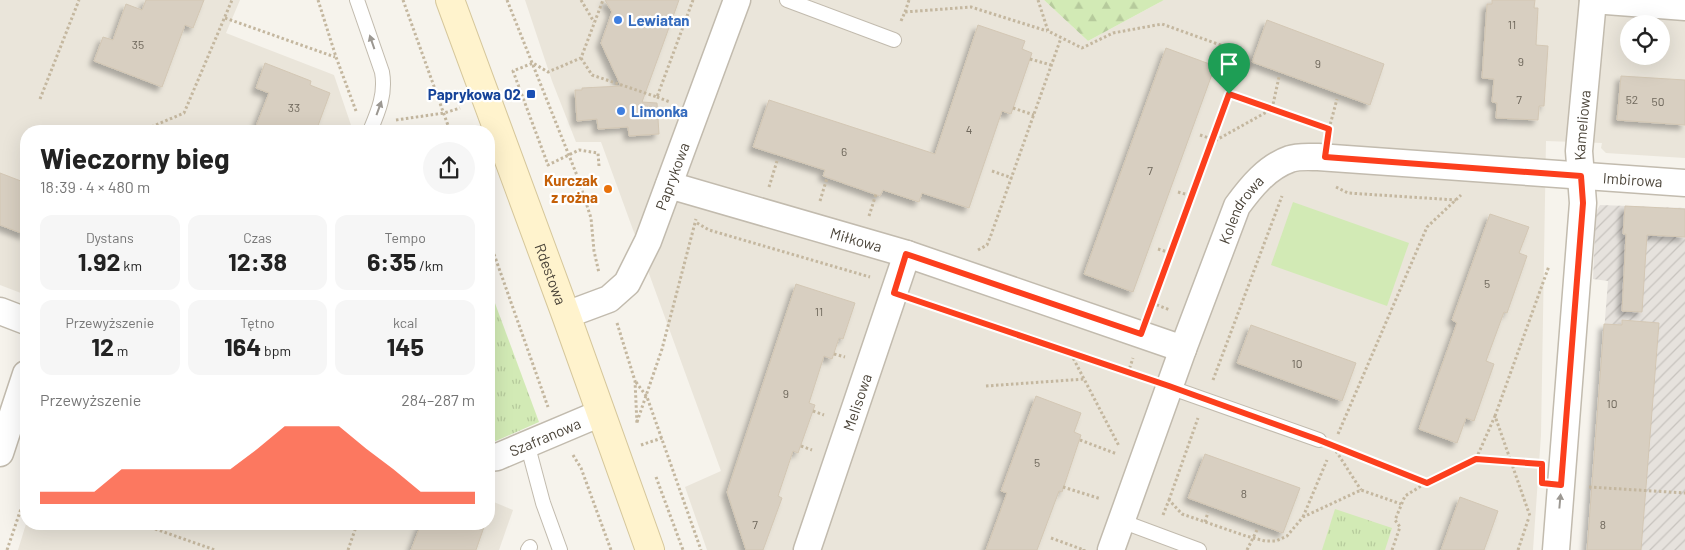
<!DOCTYPE html>
<html lang="pl">
<head>
<meta charset="utf-8">
<style>
  :root { --surface:#fff; --page:#f6f6f6; --text:#222; --muted:#767676; --accent:#fc3f1d }
  body { margin:0; font-family:Barlow,sans-serif; background:var(--page); color:var(--text); height:100vh; display:flex; flex-direction:column; font-size:19px; white-space:nowrap }
  * { box-sizing:border-box; margin:0 }
  p { font-size:16px; color:var(--muted) }
  .icon { flex:none; width:28px; height:28px; fill:none; stroke:currentColor; stroke-width:2; stroke-linecap:round; stroke-linejoin:round }
  .map { position:relative; flex:1; overflow:hidden }
  .sheet { position:absolute; left:20px; top:125px; width:475px; height:405px; display:flex; flex-direction:column; background:var(--surface); border-radius:20px; box-shadow:0 5px 20px #0002 }
  .sheet>* { flex:none }
  .fabs { position:absolute; left:1620px; top:15px; display:grid; gap:10px }
  .fabs a { display:grid; place-items:center; width:50px; height:50px; border-radius:50%; background:var(--surface); box-shadow:0 5px 20px #0002; font-size:25px }
  .pin { position:absolute; display:grid; place-items:center; width:42px; height:42px; color:#fff; margin:-51px -21px; border-radius:50% 50% 50% 0; rotate:-45deg; box-shadow:0 0 5px #0007 }
  .pin .icon { rotate:45deg }
  .round { display:grid; place-items:center; flex:none; width:52px; height:52px; border-radius:26px; background:var(--page) }
  .overview { display:flex; align-items:center; justify-content:space-between; height:85px; padding:0 20px }
  h1 { font-size:28px; font-weight:700; line-height:38px }
  .metrics { display:grid; grid-template-columns:repeat(3,1fr); gap:8px; height:85px; padding:5px 20px }
  .metrics div { display:grid; align-content:center; border-radius:12px; background:var(--page); text-align:center }
  .metrics b { font-size:25px; font-weight:700 }
  .metrics small { font-size:14px; font-weight:400 }
  .metrics p { font-size:14px }
  .chart { height:140px; padding:10px 20px }
  .chart p { display:flex; justify-content:space-between }
  .chart svg { width:100%; height:90px; margin-top:5px; fill:var(--accent); opacity:.7 }
  .map>svg:first-child { display:block }
  .residential { fill:#eae5da; fill-rule:evenodd }
  .industrial { fill:url(#industrial-furrows) }
  .forest { fill:url(#forest-firs) }
  .park { fill:url(#park-tufts) }
  .pitch { fill:#d2eab5 }
  .building { fill:#d8cfc1; stroke:#d3c7b4; filter:url(#shadow) }
  .lines { fill:none; stroke-linecap:round; stroke-linejoin:round }
  .lane-casing { stroke:#c2bbae; stroke-width:16 }
  .street-casing { stroke:#c2bbae; stroke-width:29 }
  .secondary-casing { stroke:#d6c79b; stroke-width:30 }
  .path { stroke:#c4b79f; stroke-width:3; stroke-dasharray:2.5 2.5; stroke-linecap:butt }
  .lane { stroke:#fff; stroke-width:14 }
  .street { stroke:#fff; stroke-width:26 }
  .secondary { stroke:#fff3cd; stroke-width:28 }
  .oneway { fill:#9c9892 }
  .route-casing { stroke:#fff; stroke-width:10 }
  .route { stroke:#fc3f1d; stroke-width:6 }
  .shop-dot { fill:#3f7fe0; stroke:#fff; stroke-width:2 }
  .transit-dot { fill:#1a4fb4; stroke:#fff; stroke-width:2 }
  .food-dot { fill:#e8710a; stroke:#fff; stroke-width:2 }
  .labels { text-anchor:middle; dominant-baseline:central; stroke-width:4.5; stroke-linejoin:round; paint-order:stroke }
  .number-label { font-size:12px; fill:#6e675b }
  .shop-label { font-size:15px; font-weight:bold; fill:#366cbe; stroke:#fff; text-anchor:start }
  .transit-label { font-size:15px; font-weight:bold; fill:#164399; stroke:#fff; text-anchor:end }
  .street-label { font-size:15px; fill:#4b4439; stroke:#fff }
  .food-label { font-size:15px; font-weight:bold; fill:#c56008; stroke:#fff; text-anchor:end }
</style>
</head>
<body>
<div class="map">
<svg width="1685" height="550" viewBox="0 0 1685 550">
  <defs>
    <pattern id="industrial-furrows" width="10" height="10" patternUnits="userSpaceOnUse" patternTransform="scale(1.25)"><rect width="10" height="10" fill="#e6e2dd"/><path d="M-1 1l2-2M0 10L10 0M9 11l2-2" fill="none" stroke="#c7c3be"/></pattern>
    <pattern id="forest-firs" width="22" height="20" patternUnits="userSpaceOnUse" patternTransform="scale(1.25)"><rect width="22" height="20" fill="#d2eab5"/><path d="M5 1l3.5 6h-7zM16 11l3.5 6h-7z" fill="#b6ca9c"/></pattern>
    <pattern id="park-tufts" width="24" height="20" patternUnits="userSpaceOnUse" patternTransform="scale(1.25)"><rect width="24" height="20" fill="#d2eab5"/><path d="M3 7l-1-3M5 7V3M7 7l1-3M15 17l-1-3M17 17v-4M19 17l1-3" fill="none" stroke="#b6ca9c"/></pattern>
    <filter id="shadow"><feDropShadow dx="-4.5" dy="4.5" stdDeviation="2.5" flood-color="#0004"/></filter>
  </defs>
  <rect width="100%" height="100%" fill="#f6f3ec"/>
  <g class="residential">
    <path d="M0,0H240L226,33L334,75L353,131H26V295L0,285Z"/>
    <path d="M525,0H1044L1088,41L1164,0H1685V158L1606,153L1601,148L1602,143L1546,141L1541,435L1533,550H707L685,487L721,471L601,142H576L552,81ZM1629,24H1661V56H1629Z"/>
    <path d="M489,500L513,510L499,550H18L26,524H489Z"/>
  </g>
  <path class="industrial" d="M1600,205L1685,208V550H1587L1608,281L1593,279L1596,212Z"/>
  <path class="forest" d="M1044,0H1164L1088,41Z"/>
  <g class="park">
    <path d="M489,287L539,422L489,444Z"/>
    <path d="M1335,509L1392,528L1385,550H1322Z"/>
  </g>
  <path class="pitch" d="M1293,202L1409,243L1387,306L1271,265Z"/>
  <g class="building">
    <path d="M146,0H204L193,28L185,25L162,87L94,61L103,37L113,40L126,4L142,10Z"/>
    <path d="M605,0H679L642,102L657,103L659,134L629,136L628,127L598,129L597,119L577,121L575,90H582V88L621,86L601,43L612,12Z"/>
    <path d="M1492,0H1535L1534,8H1538L1536,45L1548,46L1544,106H1539L1538,120L1496,118L1497,103L1492,102L1494,79L1482,78L1487,4H1492Z"/>
    <path d="M1267,20L1384,64L1370,105L1252,62Z"/>
    <path d="M978,25L1025,41L1022,49L1032,53L1011,114L1002,111L969,208L922,193L919,202L883,190L880,196L823,176L825,170L753,147L769,100L935,154Z"/>
    <path d="M1166,48L1215,66L1133,292L1084,274Z"/>
    <path d="M265,63L311,81L310,85L330,93L316,131H254L269,93L256,88Z"/>
    <path d="M1621,76L1685,80V125L1617,120Z"/>
    <path d="M0,173L26,183V235L0,225Z"/>
    <path d="M1625,206L1685,209V237L1647,235L1642,312L1622,311L1626,234H1623Z"/>
    <path d="M1490,214L1529,227L1519,253L1527,256L1507,313L1504,312L1486,361L1494,364L1474,421L1466,418L1457,443L1419,429L1457,323L1452,320Z"/>
    <path d="M796,284L855,303L843,339L839,338L832,359L824,356L809,403L815,405L798,453L793,451L778,496L782,498L763,550H746L727,492Z"/>
    <path d="M1622,320L1659,323L1641,550H1587L1604,324L1622,325Z"/>
    <path d="M1251,325L1356,363L1342,401L1237,363Z"/>
    <path d="M1036,396L1081,413L1074,432L1081,435L1062,492L1059,491L1037,550H986L1007,493L1001,491Z"/>
    <path d="M1205,454L1300,488L1283,533L1188,498Z"/>
    <path d="M1460,497L1498,511L1484,550H1441Z"/>
    <path d="M421,524H485L476,550H411Z"/>
  </g>
  <g class="lines">
    <defs>
      <g id="lane">
        <path d="M357,0L382,72C386,94 378,112 370,131"/>
        <path d="M787,0L894,40"/>
        <path d="M1169,387L1319,440"/>
        <path d="M527,443L543,503L560,550"/>
        <path d="M1121,521L1199,550"/>
        <path d="M528,550L530,547"/>
      </g>
      <g id="street">
        <path d="M1593,0L1685,7"/>
        <path id="s1" d="M669,185L907,254L1183,349"/>
        <path d="M0,311L26,321"/>
        <path id="s2" d="M566,315L609,299L627,283L648,241L737,0"/>
        <path d="M0,453L26,374"/>
        <path id="s3" d="M489,458L497,457L601,413"/>
        <path id="s4" d="M807,550L907,254"/>
        <path id="s5" d="M1111,550L1183,349L1237,206C1251,187 1267,167 1290,159C1298,156 1309,157 1318,157L1685,183"/>
        <path id="s6" d="M1556,550L1583,203L1579,151L1593,0"/>
      </g>
      <g id="secondary">
        <path id="s7" d="M450,0L566,315L650,550"/>
      </g>
    </defs>
    <use href="#lane" class="lane-casing"/>
    <use href="#street" class="street-casing"/>
    <use href="#secondary" class="secondary-casing"/>
    <g class="path">
      <path d="M318,0L336,57L356,111"/>
      <path d="M403,0L450,131"/>
      <path d="M507,0L578,178L591,218L594,251L599,273"/>
      <path d="M581,0L594,22"/>
      <path d="M1038,0L1048,31L1082,48L1113,33L1162,24L1226,47L1233,83L1150,310"/>
      <path d="M905,12L909,0"/>
      <path d="M225,18L335,57"/>
      <path d="M901,21L905,12L971,7L1047,31"/>
      <path d="M581,58L592,75L657,97L693,0"/>
      <path d="M1030,59L1051,65"/>
      <path d="M1219,78L1232,83"/>
      <path d="M1229,94L1329,129"/>
      <path d="M657,97L670,102"/>
      <path d="M40,99L79,0"/>
      <path d="M1013,108L1034,115"/>
      <path d="M396,120L444,113L460,108"/>
      <path d="M1329,129L1337,99"/>
      <path d="M153,131L151,127L184,113L232,0"/>
      <path d="M1200,135L1212,139"/>
      <path d="M1211,143L1272,109L1279,77"/>
      <path d="M599,166L598,153L579,150L548,165L513,71L533,63L548,72L581,58L603,0"/>
      <path d="M992,171L1012,178"/>
      <path d="M769,187L777,161"/>
      <path d="M1336,187L1348,193L1456,200"/>
      <path d="M1178,192L1192,196"/>
      <path d="M820,201L827,178"/>
      <path d="M869,216L876,194"/>
      <path d="M697,223L709,230L870,277"/>
      <path d="M489,240L548,407"/>
      <path d="M1158,249L1171,253"/>
      <path d="M978,250L987,245L991,235L1061,38"/>
      <path d="M919,302L1145,378"/>
      <path d="M1152,303L1170,310"/>
      <path d="M617,323L635,381L637,424"/>
      <path d="M834,354L845,357"/>
      <path d="M1071,354L1119,446"/>
      <path d="M1128,373L1133,358"/>
      <path d="M1213,380L1282,196"/>
      <path d="M636,382L647,397L701,550"/>
      <path d="M986,386L1085,379"/>
      <path d="M813,411L824,415"/>
      <path d="M1495,416L1549,266"/>
      <path d="M637,422L662,349L696,219"/>
      <path d="M1338,434L1427,227L1461,195"/>
      <path d="M1080,440L1117,454"/>
      <path d="M641,445L662,438"/>
      <path d="M801,446L812,450"/>
      <path d="M1338,448L1427,483L1476,459L1537,464"/>
      <path d="M1336,451L1361,490"/>
      <path d="M573,455L581,468L611,550"/>
      <path d="M1476,459L1495,416L1530,516"/>
      <path d="M656,477L683,550"/>
      <path d="M1063,487L1101,499"/>
      <path d="M1589,487L1685,493"/>
      <path d="M1169,500L1198,418"/>
      <path d="M1163,515L1169,500L1182,514L1246,536L1265,541H1276L1287,536L1303,517L1361,490L1401,504"/>
      <path d="M1303,517L1327,460"/>
      <path d="M1205,522L1208,512"/>
      <path d="M141,524L215,550"/>
      <path d="M1051,538L1084,550V549"/>
      <path d="M7,550L26,494"/>
      <path d="M348,550L357,524"/>
      <path d="M1247,550L1257,530"/>
      <path d="M1392,550L1400,527L1395,520L1405,496L1426,483"/>
      <path d="M1518,550L1529,517"/>
    </g>
    <use href="#lane" class="lane"/>
    <use href="#street" class="street"/>
    <use href="#secondary" class="secondary"/>
  </g>
  <defs><path id="oneway-solid" d="M-6-.8H1V-3.2L6.5 0L1 3.2V.8H-6Z" transform="scale(1.25)"/></defs>
  <g class="oneway">
    <use href="#oneway-solid" transform="translate(372 42) rotate(-109)"/>
    <use href="#oneway-solid" transform="translate(379 108) rotate(-70)"/>
    <use href="#oneway-solid" transform="translate(1560 501) rotate(-85)"/>
  </g>
  <g class="lines">
    <defs>
      <path id="route" d="M1229,94L1329,129L1325,157L1581,176L1583,203L1561,485L1542,483V464L1476,459L1427,483L1319,440L1169,386L894,293L906,254L1141,334Z"/>
    </defs>
    <use href="#route" class="route-casing"/>
    <use href="#route" class="route"/>
  </g>
  <g class="shop-dot">
    <circle cx="618" cy="20" r="5"/>
    <circle cx="621" cy="111" r="5"/>
  </g>
  <rect class="transit-dot" x="526" y="89" width="10" height="10" rx="2.5"/>
  <circle class="food-dot" cx="608" cy="189" r="5"/>
  <g class="labels">
    <g class="number-label">
      <text x="1512" y="24">11</text>
      <text x="138" y="44">35</text>
      <text x="1521" y="61">9</text>
      <text x="1318" y="63">9</text>
      <text x="1519" y="99">7</text>
      <text x="1632" y="99">52</text>
      <text x="1658" y="101">50</text>
      <text x="294" y="107">33</text>
      <text x="969" y="129">4</text>
      <text x="844" y="151">6</text>
      <text x="1150" y="170">7</text>
      <text x="1487" y="283">5</text>
      <text x="819" y="311">11</text>
      <text x="1297" y="363">10</text>
      <text x="786" y="393">9</text>
      <text x="1612" y="403">10</text>
      <text x="1037" y="462">5</text>
      <text x="1244" y="493">8</text>
      <text x="755" y="524">7</text>
      <text x="1603" y="524">8</text>
    </g>
    <g class="shop-label">
      <text x="628" y="20">Lewiatan</text>
      <text x="631" y="111">Limonka</text>
    </g>
    <g class="transit-label">
      <text x="521" y="94">Paprykowa 02</text>
    </g>
    <g class="street-label">
      <text stroke="none"><textPath href="#s6" startOffset="426">Kameliowa</textPath></text>
      <text stroke="none"><textPath href="#s2" startOffset="186">Paprykowa</textPath></text>
      <text stroke="none"><textPath href="#s5" startOffset="782">Imbirowa</textPath></text>
      <text stroke="none"><textPath href="#s5" startOffset="365">Kolendrowa</textPath></text>
      <text stroke="none"><textPath href="#s1" startOffset="195">Miłkowa</textPath></text>
      <text stroke="none"><textPath href="#s7" startOffset="292">Rdestowa</textPath></text>
      <text stroke="none"><textPath href="#s4" startOffset="156">Melisowa</textPath></text>
      <text stroke="none"><textPath href="#s3" startOffset="60">Szafranowa</textPath></text>
    </g>
    <g class="food-label">
      <text x="598" y="180">Kurczak<tspan x="598" dy="17">z rożna</tspan></text>
    </g>
  </g>
</svg>
<div class="fabs">
<a><svg class="icon" aria-label="locate" viewBox="0 0 24 24"><circle cx="12" cy="12" r="6"/><path d="M12 2v4M12 18v4M2 12h4M18 12h4"/></svg></a>
</div>
<div class="pin" style="left:1229px;top:94px;background:#1e9e55"><svg class="icon" aria-label="arrive" viewBox="0 0 24 24"><path d="M6 21V4h12l-3 4 3 4H6"/></svg></div>
<section class="sheet">
<div class="overview"><div><h1>Wieczorny bieg</h1><p>18:39 · 4 × 480 m</p></div><a class="round"><svg class="icon" aria-label="share" viewBox="0 0 24 24"><path d="M12 15V3M7 8l5-5 5 5M5 13v7h14v-7"/></svg></a></div>
<div class="metrics">
<div><p>Dystans</p><b>1.92<small> km</small></b></div>
<div><p>Czas</p><b>12:38</b></div>
<div><p>Tempo</p><b>6:35<small> /km</small></b></div>
</div>
<div class="metrics">
<div><p>Przewyższenie</p><b>12<small> m</small></b></div>
<div><p>Tętno</p><b>164<small> bpm</small></b></div>
<div><p>kcal</p><b>145</b></div>
</div>
<div class="chart"><p><span>Przewyższenie</span>284–287 m</p>
<svg viewBox="0 0 160 44" preserveAspectRatio="none"><path d="M0 44V38L10 38L20 38L30 27L40 27L50 27L60 27L70 27L80 17L90 6L100 6L110 6L120 17L130 27L140 38L150 38L160 38V44z"/></svg>
</div>
</section>
</div>
</body>
</html>
